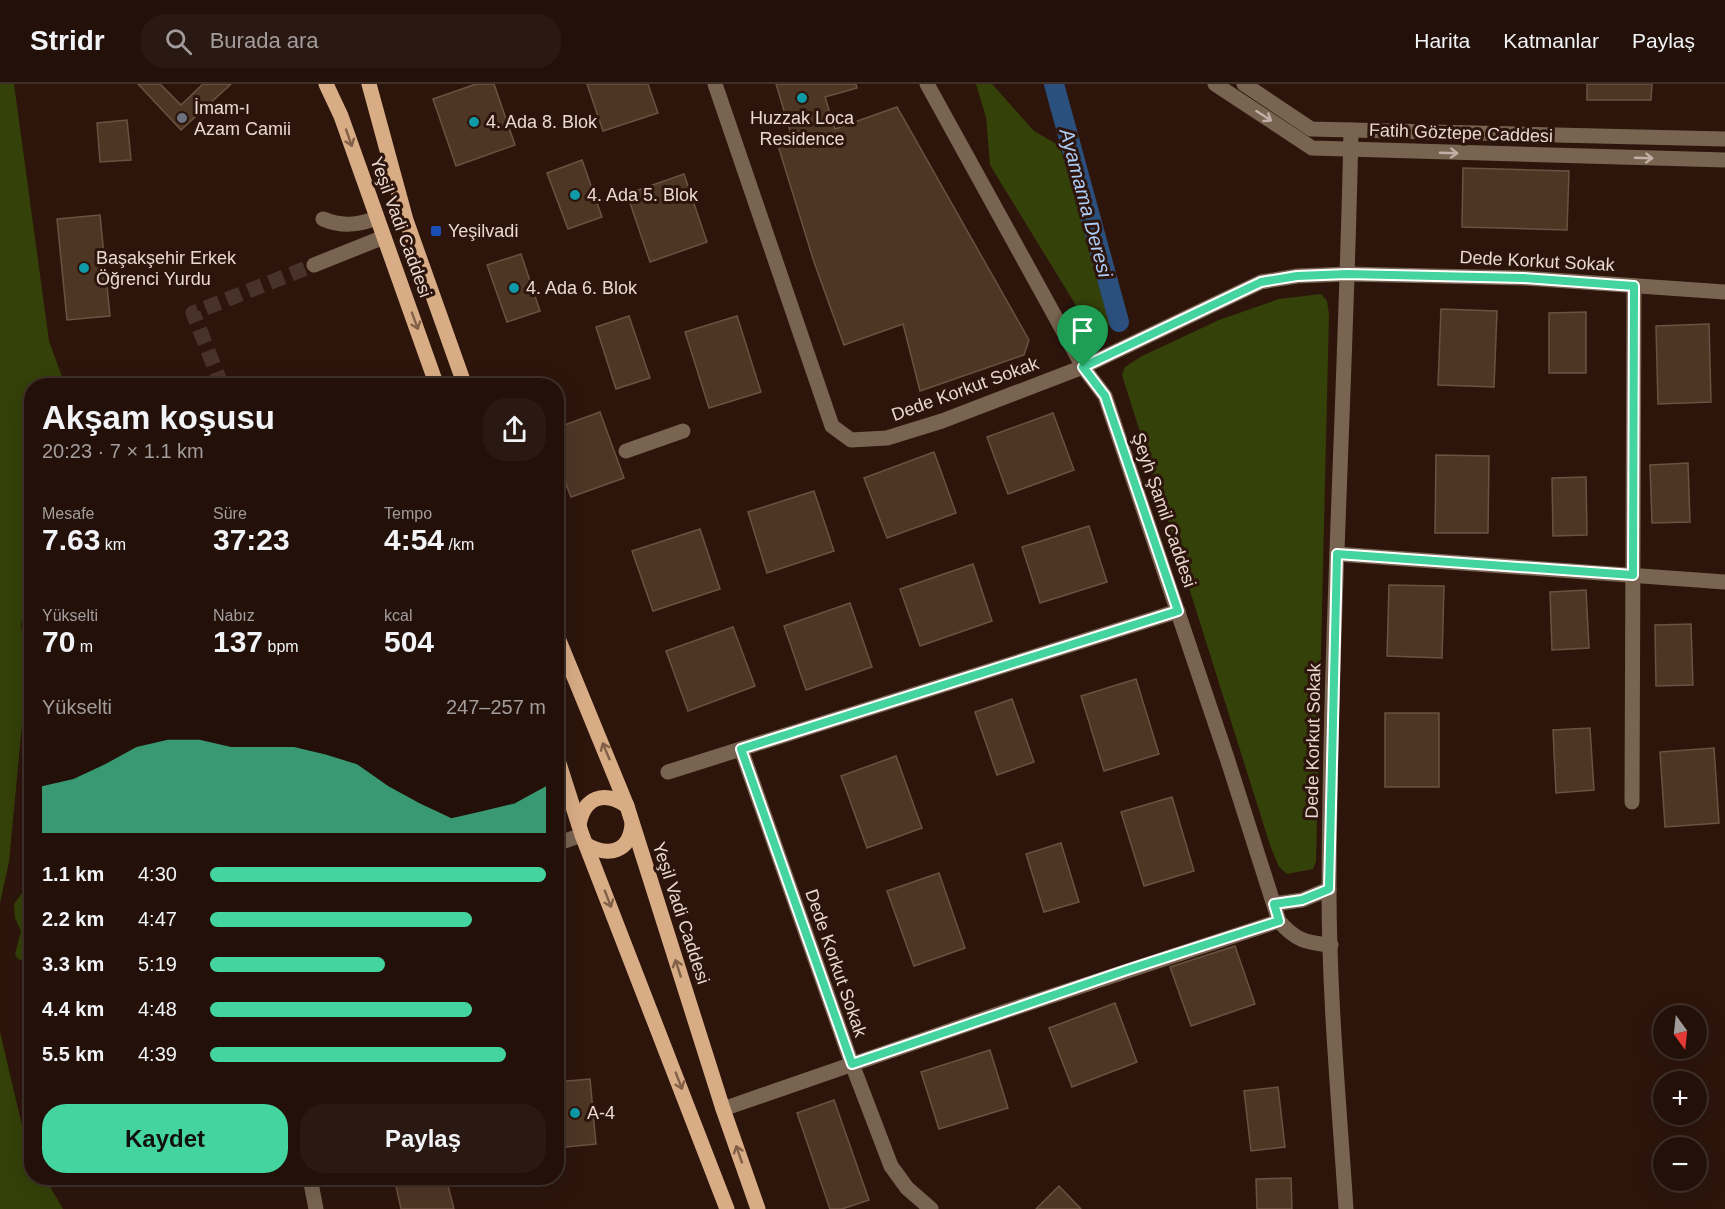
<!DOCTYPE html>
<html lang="tr">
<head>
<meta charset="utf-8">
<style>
  :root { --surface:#221009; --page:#2a1912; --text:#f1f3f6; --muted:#a29d9c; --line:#3f302a; --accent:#44d49f }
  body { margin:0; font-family:Helvetica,sans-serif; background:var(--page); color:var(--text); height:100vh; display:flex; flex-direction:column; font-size:22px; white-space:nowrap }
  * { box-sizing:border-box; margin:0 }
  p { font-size:20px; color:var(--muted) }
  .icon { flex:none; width:33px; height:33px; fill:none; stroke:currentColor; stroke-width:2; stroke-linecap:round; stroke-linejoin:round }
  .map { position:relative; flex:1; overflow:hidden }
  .sheet { position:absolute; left:24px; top:294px; width:540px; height:807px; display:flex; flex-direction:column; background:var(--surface); border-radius:24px; box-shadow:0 6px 24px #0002,0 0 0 2px var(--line) }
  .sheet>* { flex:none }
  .needle { width:39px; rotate:165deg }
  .fabs { position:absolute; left:1653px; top:921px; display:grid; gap:12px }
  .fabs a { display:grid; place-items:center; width:54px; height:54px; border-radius:50%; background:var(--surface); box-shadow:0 6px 24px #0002,0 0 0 2px var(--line); font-size:30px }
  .pin { position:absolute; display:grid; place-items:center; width:51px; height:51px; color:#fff; margin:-62px -26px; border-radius:50% 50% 50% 0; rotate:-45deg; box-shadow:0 0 6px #0007 }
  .pin .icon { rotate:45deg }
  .round { display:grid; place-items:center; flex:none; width:63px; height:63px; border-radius:24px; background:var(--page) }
  .summary { display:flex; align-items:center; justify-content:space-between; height:102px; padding:0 18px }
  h1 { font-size:33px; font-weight:800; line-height:45px }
  .stats { display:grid; grid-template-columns:repeat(3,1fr); gap:9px; height:102px; padding:6px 18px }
  .stats div { display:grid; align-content:center }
  .stats b { font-size:30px; font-weight:800 }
  .stats small { font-size:16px; font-weight:400 }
  .stats p { font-size:16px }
  .chart { height:168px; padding:12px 18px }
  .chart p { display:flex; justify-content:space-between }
  .chart svg { width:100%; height:108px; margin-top:6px; fill:var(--accent); opacity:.7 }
  .button { display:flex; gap:12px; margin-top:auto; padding:12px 18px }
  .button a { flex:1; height:69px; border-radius:24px; background:var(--accent); color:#111; font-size:24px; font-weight:800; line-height:69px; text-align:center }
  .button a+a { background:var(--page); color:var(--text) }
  ul { padding:0 18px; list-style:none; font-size:20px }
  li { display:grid; grid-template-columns:96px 72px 1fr; align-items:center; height:45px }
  li i { height:15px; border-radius:8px; background:var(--accent) }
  header { display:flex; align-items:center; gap:36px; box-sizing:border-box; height:84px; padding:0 30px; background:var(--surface); border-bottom:2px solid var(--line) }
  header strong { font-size:28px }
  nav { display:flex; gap:33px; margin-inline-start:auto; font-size:21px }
  .search { width:420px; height:54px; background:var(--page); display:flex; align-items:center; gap:15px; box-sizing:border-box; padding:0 21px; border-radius:24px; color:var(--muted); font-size:22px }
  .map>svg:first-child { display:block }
  .green { fill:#344108 }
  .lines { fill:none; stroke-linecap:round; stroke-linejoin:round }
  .canal { stroke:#2b507d; stroke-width:20 }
  .building { fill:#4e3625; stroke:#6b5240; stroke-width:1.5 }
  .minor-tunnel { stroke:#49322a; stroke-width:15; stroke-dasharray:15 8; stroke-linecap:butt }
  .minor { stroke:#796451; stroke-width:15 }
  .major { stroke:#d8ac85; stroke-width:15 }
  .oneway { stroke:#c2afa5 }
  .oneway2 { stroke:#826048 }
  .route-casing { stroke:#fff; stroke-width:12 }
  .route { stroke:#44d49f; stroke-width:8 }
  .culture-dot { fill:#0f9aa8; stroke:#2d150c; stroke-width:2 }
  .worship-dot { fill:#6b7280; stroke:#2d150c; stroke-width:2 }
  .transit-dot { fill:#1a4fb4; stroke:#2d150c; stroke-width:2 }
  .labels { text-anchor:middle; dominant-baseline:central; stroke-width:6; stroke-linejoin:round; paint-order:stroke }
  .poi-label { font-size:18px; fill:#ead8d2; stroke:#2d150c; text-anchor:start }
  .street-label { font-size:18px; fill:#ead8d2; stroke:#2d150c }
  .water-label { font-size:20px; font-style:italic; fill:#adcef9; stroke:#2d150c }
</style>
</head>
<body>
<header>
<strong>Stridr</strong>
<div class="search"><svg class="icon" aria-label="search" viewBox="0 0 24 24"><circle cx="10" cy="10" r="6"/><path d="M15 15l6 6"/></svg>Burada ara</div>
<nav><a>Harita</a><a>Katmanlar</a><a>Paylaş</a></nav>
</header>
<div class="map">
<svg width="1725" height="1125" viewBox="0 0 1725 1125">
  <rect width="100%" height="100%" fill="#2d150c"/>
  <g class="green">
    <path d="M0,0H14L49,257L65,301L32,302V510L25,513L21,542L28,577L9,778L0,819Z"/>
    <path d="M976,0H992L1034,47L1060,62L1110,241L1091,246L990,81L986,33Z"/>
    <path d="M1321,210L1327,217L1329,230L1316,777L1313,785L1287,790L1279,783L1270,761L1122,291L1125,283L1142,272L1219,236L1279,215Z"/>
    <path d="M31,805V876L24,877L18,875L15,870L21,847L15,834L14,820L22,809Z"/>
    <path d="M0,948L27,1063L31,1070L32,1094H45L63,1125H0Z"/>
  </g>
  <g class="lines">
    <path class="canal" d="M1054,0L1119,238"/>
  </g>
  <g class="building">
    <path d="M138,0H160L181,21L203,0H231L181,46Z"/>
    <path d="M476,0H494L515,61L456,82L433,15Z"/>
    <path d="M587,0H648L658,29L603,47Z"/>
    <path d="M776,0H856L857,4L825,13L835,45L897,23L1029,256L1024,271L920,307L903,240L844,261L814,178L776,55L791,50Z"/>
    <path d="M1587,0H1652L1651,16H1587Z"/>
    <path d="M127,36L131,76L100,78L97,39Z"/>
    <path d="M582,76L602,133L568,145L547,89Z"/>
    <path d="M1463,84L1569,87L1567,146L1462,143Z"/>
    <path d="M684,90L707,158L650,178L627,110Z"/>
    <path d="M100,131L110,232L67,236L57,135Z"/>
    <path d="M521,170L540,227L507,238L487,181Z"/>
    <path d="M1441,225L1497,227L1494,303L1438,301Z"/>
    <path d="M1586,228V289H1549V229Z"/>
    <path d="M629,232L650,294L616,305L596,243Z"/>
    <path d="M737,232L761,308L709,324L685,248Z"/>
    <path d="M1709,240L1711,318L1658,320L1656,242Z"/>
    <path d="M600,328L624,394L571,413L556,374V344Z"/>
    <path d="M1053,329L1074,386L1008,410L987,353Z"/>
    <path d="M934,368L956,429L887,454L864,394Z"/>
    <path d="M1436,371L1489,372L1488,449H1435Z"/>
    <path d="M1688,379L1690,438L1652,439L1650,381Z"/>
    <path d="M1586,393L1587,451L1553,452L1552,394Z"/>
    <path d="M814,407L834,467L767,489L748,428Z"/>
    <path d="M1089,442L1107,498L1040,519L1022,463Z"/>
    <path d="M700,445L720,505L653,527L632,467Z"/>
    <path d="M973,480L992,537L920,562L900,505Z"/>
    <path d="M1389,501L1444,502L1442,574L1387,572Z"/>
    <path d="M1586,506L1589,564L1552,566L1550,508Z"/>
    <path d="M850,519L872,583L806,606L784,542Z"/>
    <path d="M1691,540L1693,601L1656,602L1655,541Z"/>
    <path d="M733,543L755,602L688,627L666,567Z"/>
    <path d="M1136,595L1159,670L1104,687L1081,612Z"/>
    <path d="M1012,615L1034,678L997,691L975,628Z"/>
    <rect x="1385" y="629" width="54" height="74"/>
    <path d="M1590,644L1594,706L1556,709L1553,646Z"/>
    <path d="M1714,664L1719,739L1665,743L1660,668Z"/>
    <path d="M896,672L922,744L867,764L841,692Z"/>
    <path d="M1172,713L1194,787L1144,802L1121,728Z"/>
    <path d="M1061,759L1079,818L1044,828L1026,770Z"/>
    <path d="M939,789L965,864L914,882L887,807Z"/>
    <path d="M1235,862L1255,920L1191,942L1170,883Z"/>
    <path d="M1115,919L1137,978L1072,1003L1049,944Z"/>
    <path d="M990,966L1008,1024L939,1045L921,988Z"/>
    <path d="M590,995L596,1060L556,1064V998Z"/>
    <path d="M1278,1003L1285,1063L1251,1067L1244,1007Z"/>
    <path d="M834,1016L869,1116L842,1125H830L797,1029Z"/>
    <path d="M427,1094H446L454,1125H401L396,1102Z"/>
    <path d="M1291,1094L1292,1125H1257L1256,1095Z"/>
    <path d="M1059,1102L1081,1125H1036Z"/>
  </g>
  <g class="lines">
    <path class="minor-tunnel" d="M222,302L193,229L314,181"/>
    <g class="minor">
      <path d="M715,0L832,342L851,356L887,354L942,337L1083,283L1261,198L1297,192L1347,190L1523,194L1725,208"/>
      <path d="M927,0L1083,283L1105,312L1227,674L1279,837C1295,856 1306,859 1331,861"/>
      <path d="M1215,0L1312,64L1725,76"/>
      <path d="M1244,0L1311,45L1725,55"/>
      <path d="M323,135C342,143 358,141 377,134"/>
      <path d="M314,181L384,153"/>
      <path d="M626,367L683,347"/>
      <path d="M1337,470L1725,498"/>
      <path d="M741,665L852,980L891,1082L907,1104L931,1125"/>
      <path d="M668,688L1178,527"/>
      <path d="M1632,718L1634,202"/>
      <path d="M556,760L582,751"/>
      <path d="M1274,820L1302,816L1329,805"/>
      <path d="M723,1025L1006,927L1279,837"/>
      <path d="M310,1094L316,1125"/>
      <path d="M1346,1125C1339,1019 1329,912 1329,805C1330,552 1346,299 1351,46"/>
    </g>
    <g class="major">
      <path d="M326,0L341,32L437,302"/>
      <path d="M369,0L406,136L465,302"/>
      <path d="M556,549L627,722L723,1025L758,1125"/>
      <path d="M556,670L582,751L727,1125"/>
      <path d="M579,741C584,713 604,706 627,722"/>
      <path d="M587,761C609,773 630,768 632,740"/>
    </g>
  </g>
  <defs><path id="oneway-shaft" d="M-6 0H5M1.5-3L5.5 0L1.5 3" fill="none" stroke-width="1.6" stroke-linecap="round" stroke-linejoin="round" transform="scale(1.5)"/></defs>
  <g class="oneway">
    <use href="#oneway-shaft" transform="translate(1264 32) rotate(33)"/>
    <use href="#oneway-shaft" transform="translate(1449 69) rotate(2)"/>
    <use href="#oneway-shaft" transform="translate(1644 74) rotate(2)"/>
  </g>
  <g class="oneway2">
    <use href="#oneway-shaft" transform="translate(349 54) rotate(71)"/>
    <use href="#oneway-shaft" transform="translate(415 237) rotate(70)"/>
    <use href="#oneway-shaft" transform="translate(606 667) rotate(-113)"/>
    <use href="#oneway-shaft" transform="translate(608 815) rotate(69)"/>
    <use href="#oneway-shaft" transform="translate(678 884) rotate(-108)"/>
    <use href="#oneway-shaft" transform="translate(679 997) rotate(69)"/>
    <use href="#oneway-shaft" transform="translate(739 1070) rotate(-109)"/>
  </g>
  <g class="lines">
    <defs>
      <path id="route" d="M1347,190L1523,194L1634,202L1633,491L1337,470L1329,805L1302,816L1274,820L1279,837L1127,886L852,980L741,665L1178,527L1105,312L1083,283L1261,198L1297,192Z"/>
    </defs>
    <use href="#route" class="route-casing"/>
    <use href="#route" class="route"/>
  </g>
  <g class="culture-dot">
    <circle cx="802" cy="14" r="6"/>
    <circle cx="474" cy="38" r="6"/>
    <circle cx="575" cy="111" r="6"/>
    <circle cx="84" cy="184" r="6"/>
    <circle cx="514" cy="204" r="6"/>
    <circle cx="575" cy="1029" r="6"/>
  </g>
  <circle class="worship-dot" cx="182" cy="34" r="6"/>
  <rect class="transit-dot" x="430" y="141" width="12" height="12" rx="3"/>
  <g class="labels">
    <g class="poi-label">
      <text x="194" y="24">İmam-ı<tspan x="194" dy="21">Azam Camii</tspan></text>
      <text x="802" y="34" text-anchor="middle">Huzzak Loca<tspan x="802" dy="21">Residence</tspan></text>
      <text x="486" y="38">4. Ada 8. Blok</text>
      <text x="587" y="111">4. Ada 5. Blok</text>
      <text x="448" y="147">Yeşilvadi</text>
      <text x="96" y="174">Başakşehir Erkek<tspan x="96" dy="21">Öğrenci Yurdu</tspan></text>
      <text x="526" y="204">4. Ada 6. Blok</text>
      <text x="587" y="1029">A-4</text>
    </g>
    <g class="street-label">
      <text transform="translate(1461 49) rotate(2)">Fatih Göztepe Caddesi</text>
      <text transform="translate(401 143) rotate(70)">Yeşil Vadi Caddesi</text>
      <text transform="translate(1537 177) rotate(3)">Dede Korkut Sokak</text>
      <text transform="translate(965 305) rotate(-20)">Dede Korkut Sokak</text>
      <text transform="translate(1164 426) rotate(71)">Şeyh Şamil Caddesi</text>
      <text transform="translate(1313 657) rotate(-89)">Dede Korkut Sokak</text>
      <text transform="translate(681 829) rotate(72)">Yeşil Vadi Caddesi</text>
      <text transform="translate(836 879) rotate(71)">Dede Korkut Sokak</text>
    </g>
    <g class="water-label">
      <text transform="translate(1086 119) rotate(75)">Ayamama Deresi</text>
    </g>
  </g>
</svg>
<div class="fabs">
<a><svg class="needle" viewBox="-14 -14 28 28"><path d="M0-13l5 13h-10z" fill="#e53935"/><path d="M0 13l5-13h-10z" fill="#a29d9c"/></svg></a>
<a>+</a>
<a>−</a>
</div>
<div class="pin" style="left:1083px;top:283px;background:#1e9e55"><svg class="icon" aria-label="arrive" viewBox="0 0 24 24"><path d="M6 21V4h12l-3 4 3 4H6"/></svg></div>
<section class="sheet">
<div class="summary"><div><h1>Akşam koşusu</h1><p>20:23 · 7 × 1.1 km</p></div><a class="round"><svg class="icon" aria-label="share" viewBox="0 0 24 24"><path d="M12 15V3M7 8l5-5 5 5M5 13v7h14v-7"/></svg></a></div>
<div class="stats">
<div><p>Mesafe</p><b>7.63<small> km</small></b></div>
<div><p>Süre</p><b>37:23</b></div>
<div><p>Tempo</p><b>4:54<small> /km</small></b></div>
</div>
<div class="stats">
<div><p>Yükselti</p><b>70<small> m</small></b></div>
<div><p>Nabız</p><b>137<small> bpm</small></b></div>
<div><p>kcal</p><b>504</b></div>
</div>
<div class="chart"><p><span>Yükselti</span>247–257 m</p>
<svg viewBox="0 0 160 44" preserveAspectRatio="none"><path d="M0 44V25L10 22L20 16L30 9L40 6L50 6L60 9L70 9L80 9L90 12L100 16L110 25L120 32L130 38L140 35L150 32L160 25V44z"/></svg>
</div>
<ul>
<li><b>1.1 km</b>4:30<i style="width:100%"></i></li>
<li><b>2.2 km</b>4:47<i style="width:78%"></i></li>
<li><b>3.3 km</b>5:19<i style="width:52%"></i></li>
<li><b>4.4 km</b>4:48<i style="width:78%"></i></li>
<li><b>5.5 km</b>4:39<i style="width:88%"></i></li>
</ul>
<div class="button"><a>Kaydet</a><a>Paylaş</a></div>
</section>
</div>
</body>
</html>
